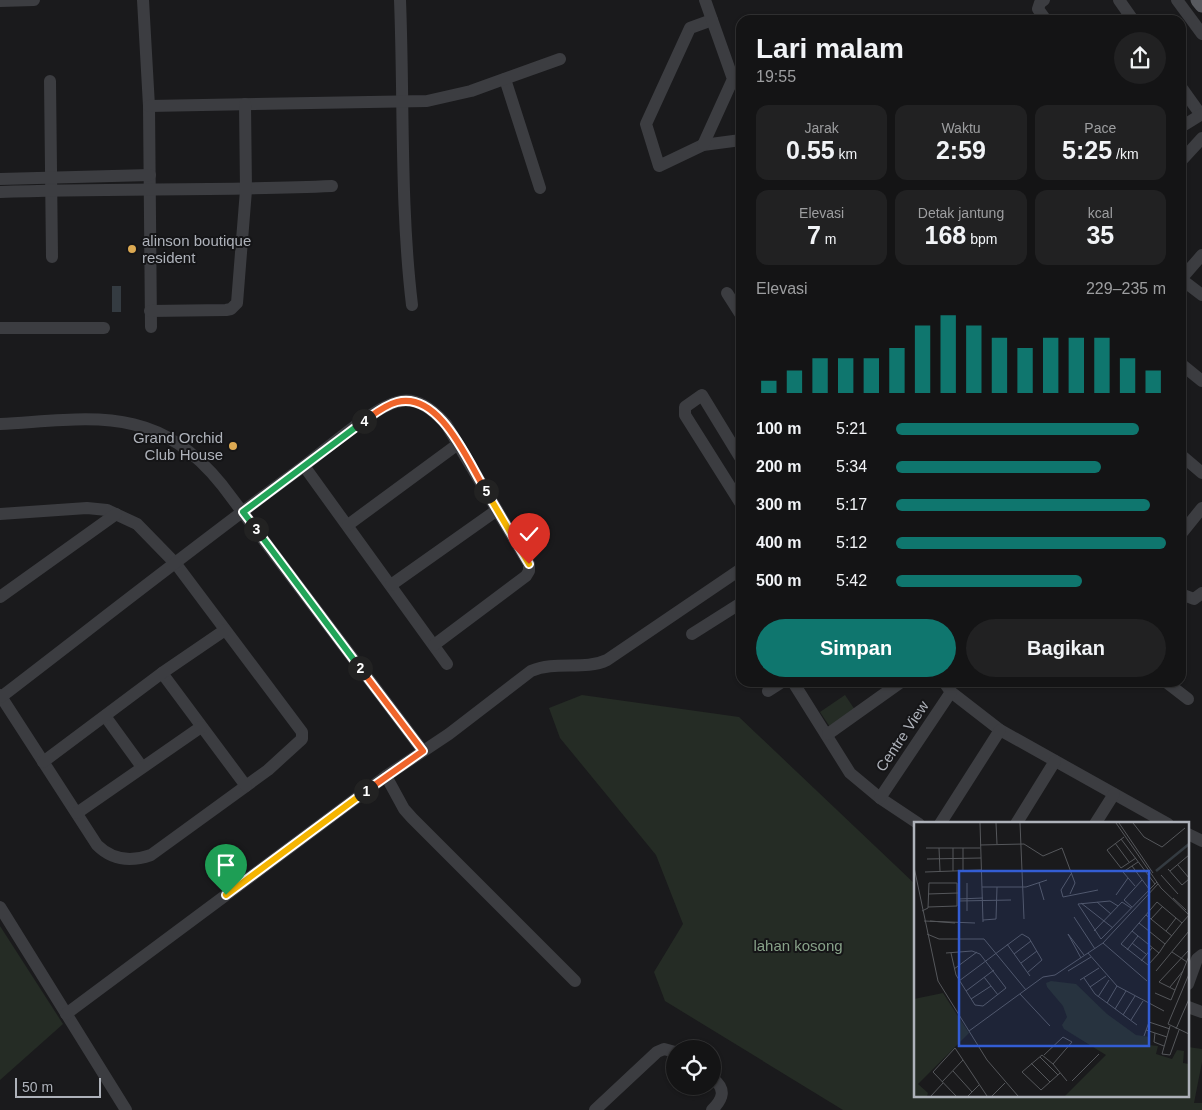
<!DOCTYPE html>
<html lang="id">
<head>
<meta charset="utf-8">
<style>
  :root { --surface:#141415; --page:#212122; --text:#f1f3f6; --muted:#9d9ea0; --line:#333334; --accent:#0f766e }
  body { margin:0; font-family:Arial,sans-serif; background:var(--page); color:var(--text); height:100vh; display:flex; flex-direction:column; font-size:19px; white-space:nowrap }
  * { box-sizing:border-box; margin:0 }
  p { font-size:16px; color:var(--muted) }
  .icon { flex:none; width:28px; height:28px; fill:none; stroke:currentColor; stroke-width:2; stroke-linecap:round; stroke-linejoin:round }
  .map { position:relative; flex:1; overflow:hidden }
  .drawer { position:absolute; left:736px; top:15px; width:450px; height:672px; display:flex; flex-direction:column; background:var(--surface); border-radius:15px; box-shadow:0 1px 4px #0004,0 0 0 1px var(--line) }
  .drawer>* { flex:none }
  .buttons { position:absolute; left:666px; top:1040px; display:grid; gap:10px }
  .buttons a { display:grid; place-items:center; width:55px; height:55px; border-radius:50%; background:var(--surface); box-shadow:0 1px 4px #0004,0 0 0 1px var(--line); font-size:25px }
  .scale { position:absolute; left:15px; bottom:12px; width:86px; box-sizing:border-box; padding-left:5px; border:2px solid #aeb2ba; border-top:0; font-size:14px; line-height:18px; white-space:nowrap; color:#aeb2ba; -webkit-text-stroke:4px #151517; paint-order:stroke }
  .pin { position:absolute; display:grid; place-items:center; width:42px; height:42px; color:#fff; margin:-51px -21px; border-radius:50% 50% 50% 0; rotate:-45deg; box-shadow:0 0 5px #0007 }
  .pin .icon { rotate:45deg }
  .km { position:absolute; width:25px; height:25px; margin:-12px; border-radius:50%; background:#222; color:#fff; font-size:14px; line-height:25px; text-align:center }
  .round { display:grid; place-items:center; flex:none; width:52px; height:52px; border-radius:26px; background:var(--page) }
  .head { display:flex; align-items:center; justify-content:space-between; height:85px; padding:0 20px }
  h1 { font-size:28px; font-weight:700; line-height:38px }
  .metrics { display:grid; grid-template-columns:repeat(3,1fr); gap:8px; height:85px; padding:5px 20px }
  .metrics div { display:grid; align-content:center; border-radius:12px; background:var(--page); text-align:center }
  .metrics b { font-size:25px; font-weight:700 }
  .metrics small { font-size:14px; font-weight:400 }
  .metrics p { font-size:14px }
  .chart { height:140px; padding:10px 20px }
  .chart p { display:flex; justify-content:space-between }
  .chart svg { width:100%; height:90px; margin-top:5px; stroke:var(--accent); stroke-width:6 }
  .primary-button { display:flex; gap:10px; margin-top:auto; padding:10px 20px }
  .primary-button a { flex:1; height:58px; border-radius:30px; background:var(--accent); color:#fff; font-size:20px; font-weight:700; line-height:58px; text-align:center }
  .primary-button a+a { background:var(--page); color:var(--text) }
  ul { padding:0 20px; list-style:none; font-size:16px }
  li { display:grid; grid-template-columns:80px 60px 1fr; align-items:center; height:38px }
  li i { height:12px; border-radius:6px; background:var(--accent) }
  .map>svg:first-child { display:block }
  .park { fill:#252c25 }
  .water { fill:#343b41 }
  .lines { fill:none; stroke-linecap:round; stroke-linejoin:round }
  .minor { stroke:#3c3d41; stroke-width:12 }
  .major { stroke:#585a5f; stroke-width:15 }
  .split-1-casing { stroke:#fff; stroke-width:10 }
  .split-2-casing { stroke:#fff; stroke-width:10 }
  .split-3-casing { stroke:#fff; stroke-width:10 }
  .split-4-casing { stroke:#fff; stroke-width:10 }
  .split-5-casing { stroke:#fff; stroke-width:10 }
  .split-6-casing { stroke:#fff; stroke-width:10 }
  .split-1 { stroke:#f5b400; stroke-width:6 }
  .split-2 { stroke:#f0652b; stroke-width:6 }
  .split-3 { stroke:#22a559; stroke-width:6 }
  .split-4 { stroke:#22a559; stroke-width:6 }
  .split-5 { stroke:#f0652b; stroke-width:6 }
  .split-6 { stroke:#f5b400; stroke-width:6 }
  .poi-dot { fill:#dca952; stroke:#151517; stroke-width:2 }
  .labels { text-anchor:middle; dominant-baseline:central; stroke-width:4; stroke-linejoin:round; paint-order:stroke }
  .poi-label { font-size:15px; fill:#aeb2ba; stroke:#151517; text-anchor:start }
  .street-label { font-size:15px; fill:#aeb2ba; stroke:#151517 }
  .park-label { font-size:15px; fill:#88a289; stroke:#151517 }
  .inset-river { fill:none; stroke:#343b41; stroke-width:2.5 }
  .inset-road { fill:none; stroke:#55575b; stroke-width:1 }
  .view { fill:#335dd4; fill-opacity:0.15; stroke:#335dd4; stroke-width:2.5 }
  .inset-edge { fill:none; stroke:#aeb2ba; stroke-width:2.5 }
</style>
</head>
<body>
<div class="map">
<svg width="1202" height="1110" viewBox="0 0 1202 1110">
  <rect width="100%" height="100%" fill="#1a1a1c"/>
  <g class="park">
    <path d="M582,695L739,717L916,885V1096H1188V1047L1202,1049V1062L1194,1103H1202V1110H843L665,1001L654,972L683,924L656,855L560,738L549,708Z"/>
    <path d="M845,695L855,710L830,727L820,712Z"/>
    <path d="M0,926L63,1024L0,1080Z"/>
  </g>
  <rect class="water" x="112" y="286" width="9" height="26"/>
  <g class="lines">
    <g class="minor">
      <path d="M143,0L149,106L151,327"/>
      <path d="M400,0C404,101 400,205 412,305"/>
      <path d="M1044,0L1040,3L1038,9L1046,20"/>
      <path d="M1119,0L1133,20"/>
      <path d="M1177,0L1202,34"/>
      <path d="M0,1L34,0"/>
      <path d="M712,20L690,28L646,124L659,166L703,145L741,140"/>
      <path d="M505,79L540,188"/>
      <path d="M50,81L52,257"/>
      <path d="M1181,87L1201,115"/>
      <path d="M149,106L427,101L471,91L560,59"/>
      <path d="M1181,127L1202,114"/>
      <path d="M703,145L733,79L705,0"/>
      <path d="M1181,161L1202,138"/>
      <path d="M0,179L150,175"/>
      <path d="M0,192C111,188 221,191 332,186"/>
      <path d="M1181,279L1202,255"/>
      <path d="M1181,279L1202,295"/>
      <path d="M727,293L741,315"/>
      <path d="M150,311L226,310L231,309L237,303L246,190L245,104"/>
      <path d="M0,328H104"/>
      <path d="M1181,364L1202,381"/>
      <path d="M0,424C93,419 156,403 222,485L423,751"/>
      <path d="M1181,455L1202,473"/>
      <path d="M741,459L702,395L685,407V415L741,504"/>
      <path d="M304,466L447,664"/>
      <path d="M0,514L87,508L107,510L137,524L176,564L302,732V739L268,770L151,855C131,862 112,860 97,845L0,695"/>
      <path d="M348,525L458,444"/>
      <path d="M1181,534L1202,508"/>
      <path d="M391,585L497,510"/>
      <path d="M1181,594L1194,599L1202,593"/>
      <path d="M0,597L116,514"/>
      <path d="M692,634L741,603"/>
      <path d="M162,673L246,786"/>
      <path d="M793,682L850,773L880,798L919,824"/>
      <path d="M944,682L951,692L1000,730L1168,824"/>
      <path d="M1166,682L1188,699"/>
      <path d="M768,691L782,682"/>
      <path d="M1,697C100,621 198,544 297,471C321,454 372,408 397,402C417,396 433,410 446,424L529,564V571L526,576L434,645"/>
      <path d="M105,716L142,767"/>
      <path d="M828,734L901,682"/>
      <path d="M43,762L162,673L225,630"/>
      <path d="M386,776L404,809L412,818L575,981"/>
      <path d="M880,798L951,692"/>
      <path d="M77,813L201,727"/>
      <path d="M940,824L1000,730"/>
      <path d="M1016,824L1055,761"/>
      <path d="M1095,824L1114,794"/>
      <path d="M1188,834L1202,841"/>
      <path d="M0,907L126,1110"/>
      <path d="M1188,984L1197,959L1202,955"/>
      <path d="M1188,1007L1202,1012"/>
      <path d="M66,1014L386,776L449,734L531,671C556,660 584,671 607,660L741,569"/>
      <path d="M595,1110L657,1052L664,1049L675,1052"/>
      <path d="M712,1110C723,1099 727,1089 712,1078"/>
    </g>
    <path class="major" d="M1198,0L1202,5"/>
  </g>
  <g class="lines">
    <defs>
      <path id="split-1" d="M226,895L366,791"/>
      <path id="split-2" d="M360,668L423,751L366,791"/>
      <path id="split-3" d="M256,529L360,668"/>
      <path id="split-4" d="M256,529L243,512L364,421"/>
      <path id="split-5" d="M364,421C374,414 385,405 397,402C440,391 468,462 486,491"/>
      <path id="split-6" d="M486,491L529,564"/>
    </defs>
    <use href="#split-1" class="split-1-casing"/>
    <use href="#split-2" class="split-2-casing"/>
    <use href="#split-3" class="split-3-casing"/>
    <use href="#split-4" class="split-4-casing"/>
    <use href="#split-5" class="split-5-casing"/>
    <use href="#split-6" class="split-6-casing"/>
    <use href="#split-1" class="split-1"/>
    <use href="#split-2" class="split-2"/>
    <use href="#split-3" class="split-3"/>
    <use href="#split-4" class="split-4"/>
    <use href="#split-5" class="split-5"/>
    <use href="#split-6" class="split-6"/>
  </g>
  <g class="poi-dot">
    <circle cx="132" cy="249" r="5"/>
    <circle cx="233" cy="446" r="5"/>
  </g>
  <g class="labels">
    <g class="poi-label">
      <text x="142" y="240">alinson boutique<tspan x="142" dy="17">resident</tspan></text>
      <text x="223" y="437" text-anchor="end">Grand Orchid<tspan x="223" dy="17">Club House</tspan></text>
    </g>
    <g class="street-label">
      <text transform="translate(902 736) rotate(-56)">Centre View</text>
    </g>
    <g class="park-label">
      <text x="798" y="945">lahan kosong</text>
    </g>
  </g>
  <g transform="translate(914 822)">
    <rect width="275" height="275" fill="#1a1a1c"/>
    <path d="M137,159L162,162L193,192L222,213L236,215L234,223L244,224L242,232L258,237L263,228L270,229L269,241L275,242V274H151L192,233L150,207L148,203L153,195L149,184L133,165L132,161ZM29,171L55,211L4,262L14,271L13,274H0V177Z" fill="#252c25"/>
    <path class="inset-river" d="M242,49L275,22"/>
    <path class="inset-road" d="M66,1L69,100M82,1L83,22M106,1L110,97M202,1L247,66L275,93M205,1L239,51M219,1L230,15L248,25L271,6M210,15L193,28L207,46L222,36M207,17L241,62M201,21L215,40M66,23L110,22L129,34L148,26L161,61L156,72M12,26H66M25,26L26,49M39,26V49M49,26V49M13,37L67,36M264,43L275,56M218,44L235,67M0,45L24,159L73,238L104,274M254,47L268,63L275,57M256,49L275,33M11,50L67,48M157,52L147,68L149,75L184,68M247,53L264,72M53,61V89M125,61L130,78M221,64L209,50L224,40M68,65H112L133,58M14,72L44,71M202,73L214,56M259,76L272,88M44,77L69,76M44,79L97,78M183,80L197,92M167,81L199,106M204,84L196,79L164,82L187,117L243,60M218,85L210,78L228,58M8,89L14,86L15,61H43V84L14,85M232,93L258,114M160,95L181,127M237,97L249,84M69,98L82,97L83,65M10,99L61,101M16,99L41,101M225,101L251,122M268,101L243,80L207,122L234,143L245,131L251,122L268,101L275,93M180,109L208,80L217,86M218,109L245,131M252,109L262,96M13,112L25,117H70L112,168M189,121L233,159M218,121L232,132M93,122L116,154M213,128L224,114M258,130L273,140M32,131L58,129L66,132L92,166L69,184L61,183L42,153L37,131M174,131L203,164L250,189M100,132L117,119M167,136L154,112L170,133M227,139L238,126M107,141L123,129M40,147L63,130M154,149L177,135M242,149L275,109M275,152L254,202L275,212M70,155L84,173M170,156L181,172L223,203M166,158L185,146M45,159L108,112L115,116L128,138L113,151M176,165L192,154M256,165L269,149M261,168L245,160L275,128M52,169L80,148M241,171L257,178L275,134M106,172L136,204M184,175L195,158M57,177L77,164M193,181L203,164M201,187L212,169M209,193L221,174M217,198L229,179M256,204L248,232L256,233L265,208M262,207L275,177M232,208L253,215M55,209L129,155L141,153L189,121L244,62M241,211L240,220L250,224M230,214L235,200L256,207M130,233L149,215L158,220L139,242M126,235L144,253M117,241L136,260M39,249L58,270M146,251L127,268L108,250L128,233L139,242L153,259M158,259L185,232M28,260L49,238M17,274L29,261M42,274L19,250L41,226L73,274M54,274L65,263M78,274L91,261"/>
    <path class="view" d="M45,49H235V224H45Z"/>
    <rect width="275" height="275" class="inset-edge"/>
  </g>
</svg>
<div class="buttons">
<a><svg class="icon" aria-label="locate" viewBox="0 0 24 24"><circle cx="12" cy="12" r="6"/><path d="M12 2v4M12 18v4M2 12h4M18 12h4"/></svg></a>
</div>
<div class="scale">50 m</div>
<div class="pin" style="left:226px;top:895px;background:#1e9e55"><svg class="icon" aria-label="arrive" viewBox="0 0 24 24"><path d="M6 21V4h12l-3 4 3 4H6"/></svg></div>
<div class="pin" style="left:529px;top:564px;background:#d93025"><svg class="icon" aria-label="check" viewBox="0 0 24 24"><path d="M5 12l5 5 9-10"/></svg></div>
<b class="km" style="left:366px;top:791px">1</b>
<b class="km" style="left:360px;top:668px">2</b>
<b class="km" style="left:256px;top:529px">3</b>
<b class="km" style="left:364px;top:421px">4</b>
<b class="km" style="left:486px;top:491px">5</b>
<section class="drawer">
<div class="head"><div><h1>Lari malam</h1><p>19:55</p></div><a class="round"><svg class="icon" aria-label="share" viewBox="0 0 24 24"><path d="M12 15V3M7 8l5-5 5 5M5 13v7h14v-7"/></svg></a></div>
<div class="metrics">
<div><p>Jarak</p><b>0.55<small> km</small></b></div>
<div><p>Waktu</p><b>2:59</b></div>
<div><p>Pace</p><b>5:25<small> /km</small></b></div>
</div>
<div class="metrics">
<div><p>Elevasi</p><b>7<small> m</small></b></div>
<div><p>Detak jantung</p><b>168<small> bpm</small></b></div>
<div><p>kcal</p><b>35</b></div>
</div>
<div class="chart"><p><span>Elevasi</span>229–235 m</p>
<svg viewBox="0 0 160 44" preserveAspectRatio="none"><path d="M5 44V38M15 44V33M25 44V27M35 44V27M45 44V27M55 44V22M65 44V11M75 44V6M85 44V11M95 44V17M105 44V22M115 44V17M125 44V17M135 44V17M145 44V27M155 44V33"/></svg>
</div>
<ul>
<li><b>100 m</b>5:21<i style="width:90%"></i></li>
<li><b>200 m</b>5:34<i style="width:76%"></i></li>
<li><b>300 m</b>5:17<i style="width:94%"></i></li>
<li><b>400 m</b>5:12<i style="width:100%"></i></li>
<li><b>500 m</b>5:42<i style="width:69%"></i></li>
</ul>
<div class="primary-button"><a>Simpan</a><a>Bagikan</a></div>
</section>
</div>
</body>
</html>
